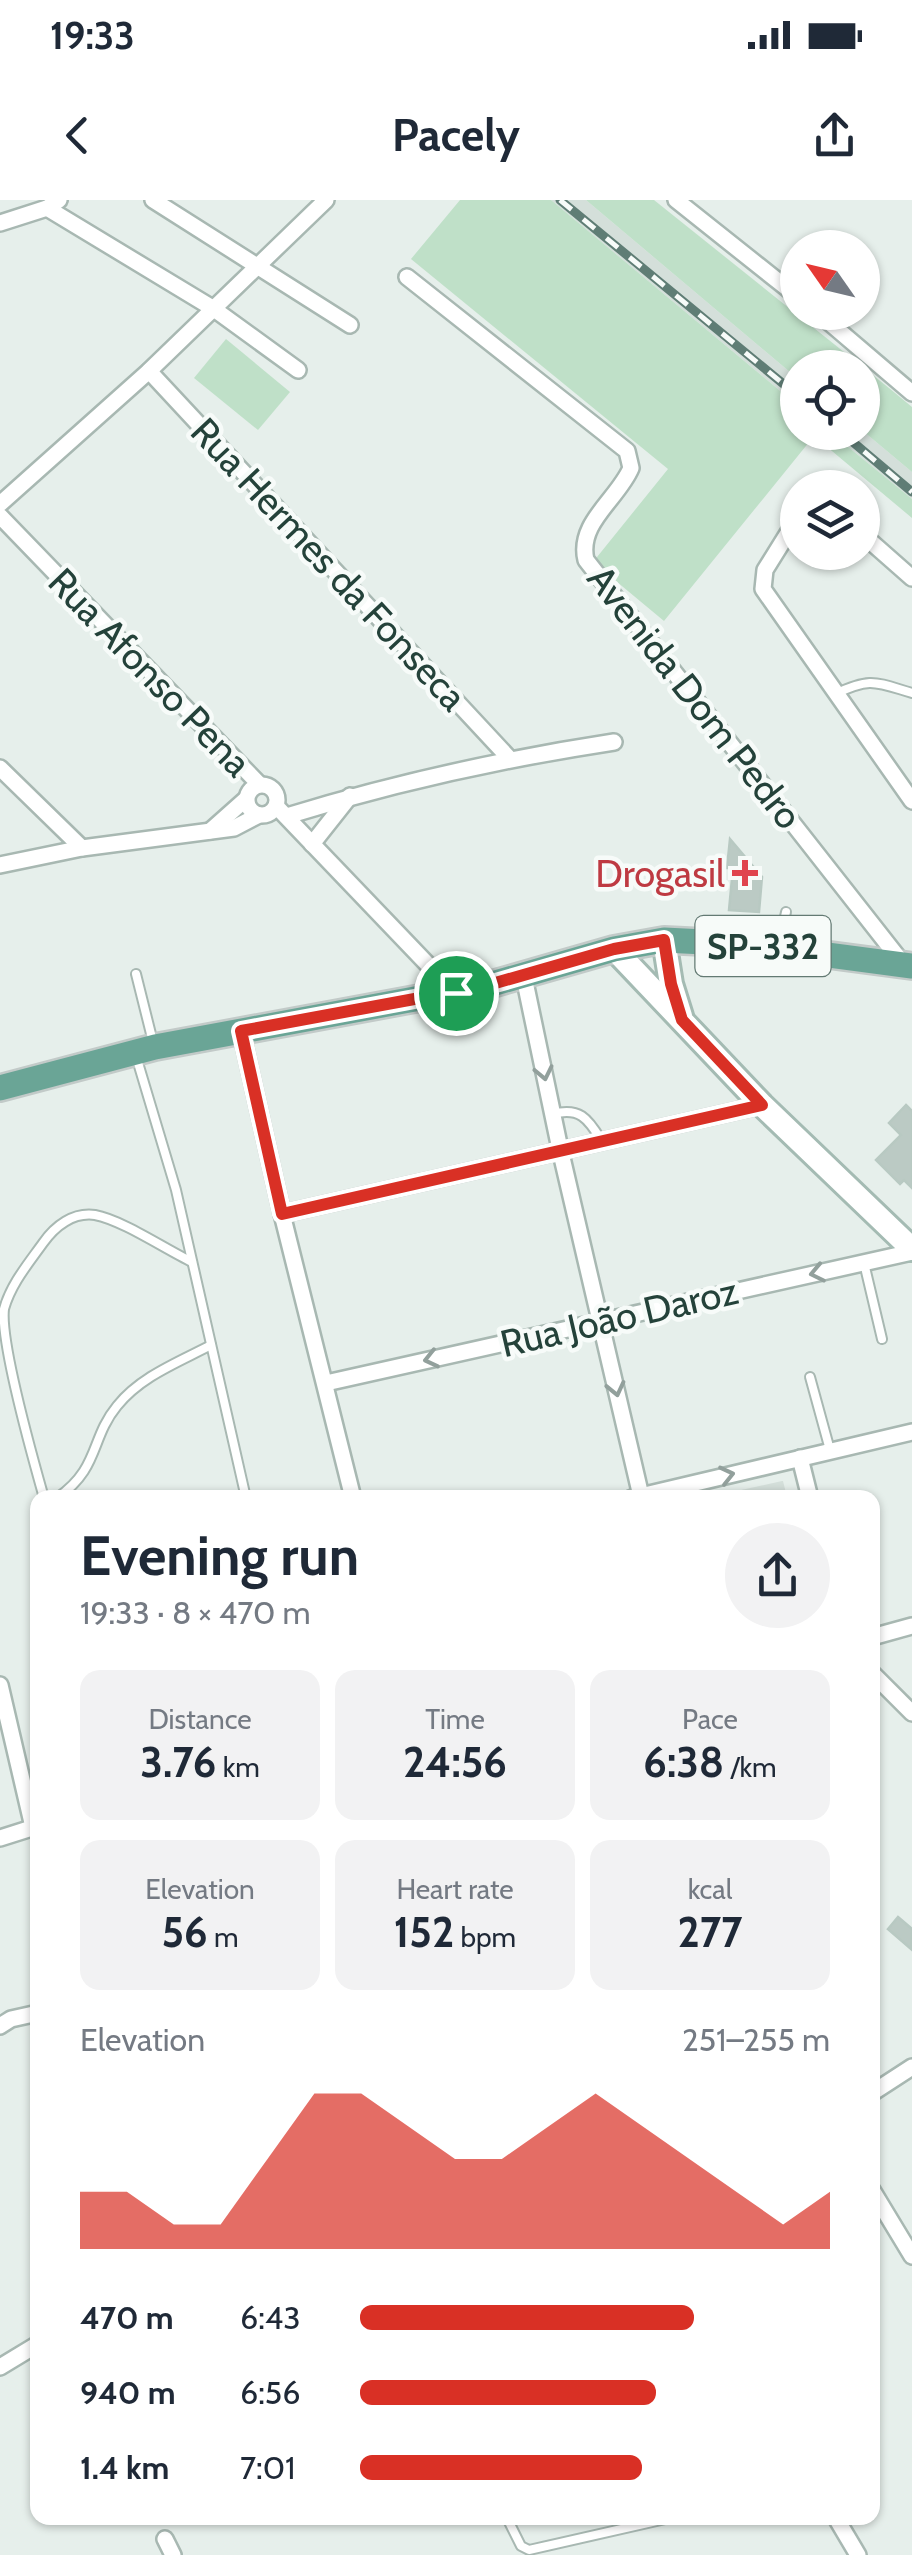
<!DOCTYPE html>
<html lang="en">
<head>
<meta charset="utf-8">
<style>
  :root { --surface:#fff; --page:#f2f2f3; --text:#1f2937; --muted:#747a83; --accent:#d93025 }
  body { margin:0; font-family:Cabin,sans-serif; background:var(--page); color:var(--text); height:100vh; display:flex; flex-direction:column; font-size:38px; white-space:nowrap }
  * { box-sizing:border-box; margin:0 }
  p { font-size:32px; color:var(--muted) }
  .icon { flex:none; width:55px; height:55px; fill:none; stroke:currentColor; stroke-width:2; stroke-linecap:round; stroke-linejoin:round }
  .map { position:relative; flex:1; overflow:hidden }
  .panel { position:absolute; left:30px; top:1290px; width:850px; height:1035px; display:flex; flex-direction:column; background:var(--surface); border-radius:20px; box-shadow:0 2px 8px #0004 }
  .panel>* { flex:none }
  .needle { width:65px; rotate:304deg }
  .controls { position:absolute; left:780px; top:30px; display:grid; gap:20px }
  .controls a { display:grid; place-items:center; width:100px; height:100px; border-radius:50%; background:var(--surface); box-shadow:0 2px 8px #0004; font-size:50px }
  .pin { position:absolute; display:grid; place-items:center; width:85px; height:85px; color:#fff; margin:-42px; border:5px solid #fff; border-radius:50%; box-shadow:0 2px 10px #0007 }
  .round { display:grid; place-items:center; flex:none; width:105px; height:105px; border-radius:52px; background:var(--page) }
  .summary { display:flex; align-items:center; justify-content:space-between; height:170px; padding:0 50px }
  h1 { font-size:55px; font-weight:700; line-height:75px }
  .stats { display:grid; grid-template-columns:repeat(3,1fr); gap:15px; height:170px; padding:10px 50px }
  .stats div { display:grid; align-content:center; border-radius:20px; background:var(--page); text-align:center }
  .stats b { font-size:42px; font-weight:700 }
  .stats small { font-size:28px; font-weight:400 }
  .stats p { font-size:28px }
  .chart { height:280px; padding:20px 50px }
  .chart p { display:flex; justify-content:space-between }
  .chart svg { width:100%; height:180px; margin-top:10px; fill:var(--accent); opacity:.7 }
  ul { padding:0 50px; list-style:none; font-size:32px }
  li { display:grid; grid-template-columns:160px 120px 1fr; align-items:center; height:75px }
  li i { height:25px; border-radius:12px; background:var(--accent) }
  .status { display:flex; justify-content:space-between; align-items:center; height:70px; padding:0 50px; background:var(--surface); direction:ltr }
  .status svg { height:28px; fill:currentColor }
  header { display:flex; justify-content:space-between; align-items:center; height:130px; padding:0 50px; background:var(--surface); font-size:45px; font-weight:700 }
  .map>svg:first-child { display:block }
  .built { fill:#d4dfda }
  .green { fill:#bfe0c8 }
  .building { fill:#bbcac4; stroke:#b8c9c2; stroke-width:2.5 }
  .lines { fill:none; stroke-linecap:round; stroke-linejoin:round }
  .service-casing { stroke:#a8b8b2; stroke-width:12 }
  .minor-casing { stroke:#a8b8b2; stroke-width:20 }
  .secondary-casing { stroke:#a4bbb3; stroke-width:28 }
  .primary-casing { stroke:#c2cac8; stroke-width:30 }
  .service { stroke:#fff; stroke-width:8 }
  .minor { stroke:#fff; stroke-width:15 }
  .secondary { stroke:#fff; stroke-width:22 }
  .primary { stroke:#6aa596; stroke-width:25 }
  .rail-casing { stroke:#5f7d75; stroke-width:9 }
  .rail { stroke:#f7fbf9; stroke-width:5; stroke-dasharray:15; stroke-linecap:butt }
  .oneway { stroke:#92a09c }
  .route-casing { stroke:#fff; stroke-width:20 }
  .route { stroke:#d93025; stroke-width:12 }
  .health-dot { fill:#e0444e; stroke:#f7fbf9; stroke-width:4 }
  .labels { text-anchor:middle; dominant-baseline:central; stroke-width:9; stroke-linejoin:round; paint-order:stroke }
  .shield { fill:#f7fbf9; stroke:#637a73; stroke-width:2.5 }
  .shield-label { font-size:35px; font-weight:bold; fill:#24423a }
  .street-label { font-size:38px; fill:#24423a; stroke:#f7fbf9 }
  .health-label { font-size:38px; fill:#be3a42; stroke:#f7fbf9; text-anchor:end }
</style>
</head>
<body>
<div class="status"><b>19:33</b><svg viewBox="0 0 49 12"><path d="M0 12V9h3v3zM5 12V6h3v6zM10 12V3h3v9zM15 12V0h3v12zM26 1h20v11H26zM47 4h2v5h-2z"/></svg></div>
<header><svg class="icon" aria-label="back" viewBox="0 0 24 24"><path d="M15 5l-7 7 7 7"/></svg>Pacely<svg class="icon" aria-label="share" viewBox="0 0 24 24"><path d="M12 15V3M7 8l5-5 5 5M5 13v7h14v-7"/></svg></header>
<div class="map">
<svg width="912" height="2355" viewBox="0 0 912 2355">
  <rect width="100%" height="100%" fill="#e6efeb"/>
  <g class="built">
    <path d="M551,0H586L797,178V205Z"/>
    <path d="M863,231L912,272V299L831,233Z"/>
    <path d="M783,1281L787,1297H709L782,1281Z"/>
  </g>
  <g class="green">
    <path d="M460,0H551L797,205L798,232L831,233L912,299V318L814,236L664,421L593,362L668,269L411,59Z"/>
    <path d="M586,0H654L889,188L912,207V272L863,231L862,168H798L797,178Z"/>
    <path d="M226,139L290,192L258,230L194,178Z"/>
  </g>
  <g class="building">
    <path d="M730,639L762,677L759,712L729,710L733,668H727Z"/>
    <path d="M906,905L912,911V988L904,980L900,984L876,960L901,935L889,923Z"/>
    <path d="M898,1717L912,1729L911,1749L888,1729Z"/>
  </g>
  <g class="lines">
    <defs>
      <g id="service">
        <path d="M835,494C871,477 875,482 912,493"/>
        <path d="M779,744L786,712"/>
        <path d="M136,774L153,842"/>
        <path d="M136,856L176,990L246,1298"/>
        <path d="M553,914C579,907 588,918 601,940"/>
        <path d="M864,1063L882,1139"/>
        <path d="M810,1177L830,1250"/>
        <path d="M44,1298C33,1259 0,1143 4,1109C11,1084 28,1064 43,1043C55,1026 73,1012 95,1015C122,1020 165,1049 192,1062"/>
        <path d="M57,1298C100,1268 90,1239 117,1206C141,1176 179,1162 211,1145"/>
        <path d="M507,2318L521,2346L529,2350L670,2318"/>
      </g>
      <g id="minor">
        <path d="M153,0L350,125"/>
        <path d="M676,0L798,97"/>
        <path d="M47,8L214,109L298,170"/>
        <path d="M0,23L47,8L59,0"/>
        <path d="M407,77L627,251L631,268C618,299 577,323 586,360L904,765"/>
        <path d="M817,112L912,193"/>
        <path d="M149,171L509,558"/>
        <path d="M0,304L149,171L326,0"/>
        <path d="M0,316L259,584"/>
        <path d="M798,317L765,370L763,389L912,601"/>
        <path d="M862,334L912,378"/>
        <path d="M0,568L82,648"/>
        <circle cx="262" cy="600" r="15"/>
        <path d="M276,606L455,793"/>
        <path d="M287,616C394,583 503,559 614,542"/>
        <path d="M210,631L246,599"/>
        <path d="M312,644L350,596"/>
        <path d="M0,665L82,648L234,628L259,615"/>
        <path d="M524,777L560,949L641,1296"/>
        <path d="M241,831L282,1014L353,1298"/>
        <path d="M282,1014L762,905"/>
        <path d="M326,1183L912,1052"/>
        <path d="M800,1258L810,1298"/>
        <path d="M632,1298L912,1232"/>
        <path d="M872,1437L912,1426"/>
        <path d="M872,1473L912,1513"/>
        <path d="M0,1485L33,1627"/>
        <path d="M0,1638L38,1626"/>
        <path d="M0,1826L11,1819L38,1813"/>
        <path d="M872,1893L912,1867"/>
        <path d="M872,1990L912,2056"/>
        <path d="M0,2167L38,2144"/>
        <path d="M836,2318L858,2355"/>
        <path d="M165,2339L173,2355"/>
      </g>
      <g id="secondary">
        <path d="M664,740L671,784L681,816"/>
        <path d="M614,749L762,905L912,1049"/>
      </g>
      <path id="primary" d="M0,888L155,847L485,786L614,749L664,740L745,744L912,766"/>
    </defs>
    <use href="#service" class="service-casing"/>
    <use href="#minor" class="minor-casing"/>
    <use href="#secondary" class="secondary-casing"/>
    <use href="#primary" class="primary-casing"/>
    <use href="#service" class="service"/>
    <use href="#minor" class="minor"/>
    <use href="#secondary" class="secondary"/>
    <use href="#primary" class="primary"/>
    <defs>
      <g id="rail">
        <path d="M560,0L798,196"/>
        <path d="M841,232L912,292"/>
      </g>
    </defs>
    <use href="#rail" class="rail-casing"/>
    <use href="#rail" class="rail"/>
  </g>
  <defs><path id="oneway-chevron" d="M-2-3.5L2.5 0L-2 3.5" fill="none" stroke-width="1.6" stroke-linecap="round" stroke-linejoin="round" transform="scale(2.5)"/></defs>
  <g class="oneway">
    <use href="#oneway-chevron" transform="translate(544 873) rotate(78)"/>
    <use href="#oneway-chevron" transform="translate(817 1073) rotate(168)"/>
    <use href="#oneway-chevron" transform="translate(431 1159) rotate(167)"/>
    <use href="#oneway-chevron" transform="translate(616 1189) rotate(77)"/>
    <use href="#oneway-chevron" transform="translate(727 1275) rotate(-13)"/>
  </g>
  <g class="lines">
    <defs>
      <path id="route" d="M664,740L671,784L682,820L762,905L282,1014L241,831L485,786L614,749Z"/>
    </defs>
    <use href="#route" class="route-casing"/>
    <use href="#route" class="route"/>
  </g>
  <path class="health-dot" d="M740 658h10v10h10v10h-10v10h-10v-10h-10v-10h10z"/>
  <g class="labels">
    <rect class="shield" x="695.5" y="716" width="135" height="60" rx="8"/>
    <g class="shield-label">
      <text x="763" y="746">SP-332</text>
    </g>
    <g class="street-label">
      <text transform="translate(329 364) rotate(47)">Rua Hermes da Fonseca</text>
      <text transform="translate(150 472) rotate(46)">Rua Afonso Pena</text>
      <text transform="translate(695 497) rotate(52)">Avenida Dom Pedro</text>
      <text transform="translate(619 1117) rotate(-13)">Rua João Daroz</text>
    </g>
    <g class="health-label">
      <text x="725" y="673">Drogasil</text>
    </g>
  </g>
</svg>
<div class="controls">
<a><svg class="needle" viewBox="-14 -14 28 28"><path d="M0-13l5 13h-10z" fill="#e53935"/><path d="M0 13l5-13h-10z" fill="#747a83"/></svg></a>
<a><svg class="icon" aria-label="locate" viewBox="0 0 24 24"><circle cx="12" cy="12" r="6"/><path d="M12 2v4M12 18v4M2 12h4M18 12h4"/></svg></a>
<a><svg class="icon" aria-label="layers" viewBox="0 0 24 24"><path d="M12 4l9 5-9 5-9-5zM3 14l9 5 9-5"/></svg></a>
</div>
<div class="pin" style="left:456px;top:793px;background:#1e9e55"><svg class="icon" aria-label="arrive" viewBox="0 0 24 24"><path d="M6 21V4h12l-3 4 3 4H6"/></svg></div>
<section class="panel">
<div class="summary"><div><h1>Evening run</h1><p>19:33 · 8 × 470 m</p></div><a class="round"><svg class="icon" aria-label="share" viewBox="0 0 24 24"><path d="M12 15V3M7 8l5-5 5 5M5 13v7h14v-7"/></svg></a></div>
<div class="stats">
<div><p>Distance</p><b>3.76<small> km</small></b></div>
<div><p>Time</p><b>24:56</b></div>
<div><p>Pace</p><b>6:38<small> /km</small></b></div>
</div>
<div class="stats">
<div><p>Elevation</p><b>56<small> m</small></b></div>
<div><p>Heart rate</p><b>152<small> bpm</small></b></div>
<div><p>kcal</p><b>277</b></div>
</div>
<div class="chart"><p><span>Elevation</span>251–255 m</p>
<svg viewBox="0 0 160 44" preserveAspectRatio="none"><path d="M0 44V30L10 30L20 38L30 38L40 22L50 6L60 6L70 14L80 22L90 22L100 14L110 6L120 14L130 22L140 30L150 38L160 30V44z"/></svg>
</div>
<ul>
<li><b>470 m</b>6:43<i style="width:71%"></i></li>
<li><b>940 m</b>6:56<i style="width:63%"></i></li>
<li><b>1.4 km</b>7:01<i style="width:60%"></i></li>
</ul>
</section>
</div>
</body>
</html>
